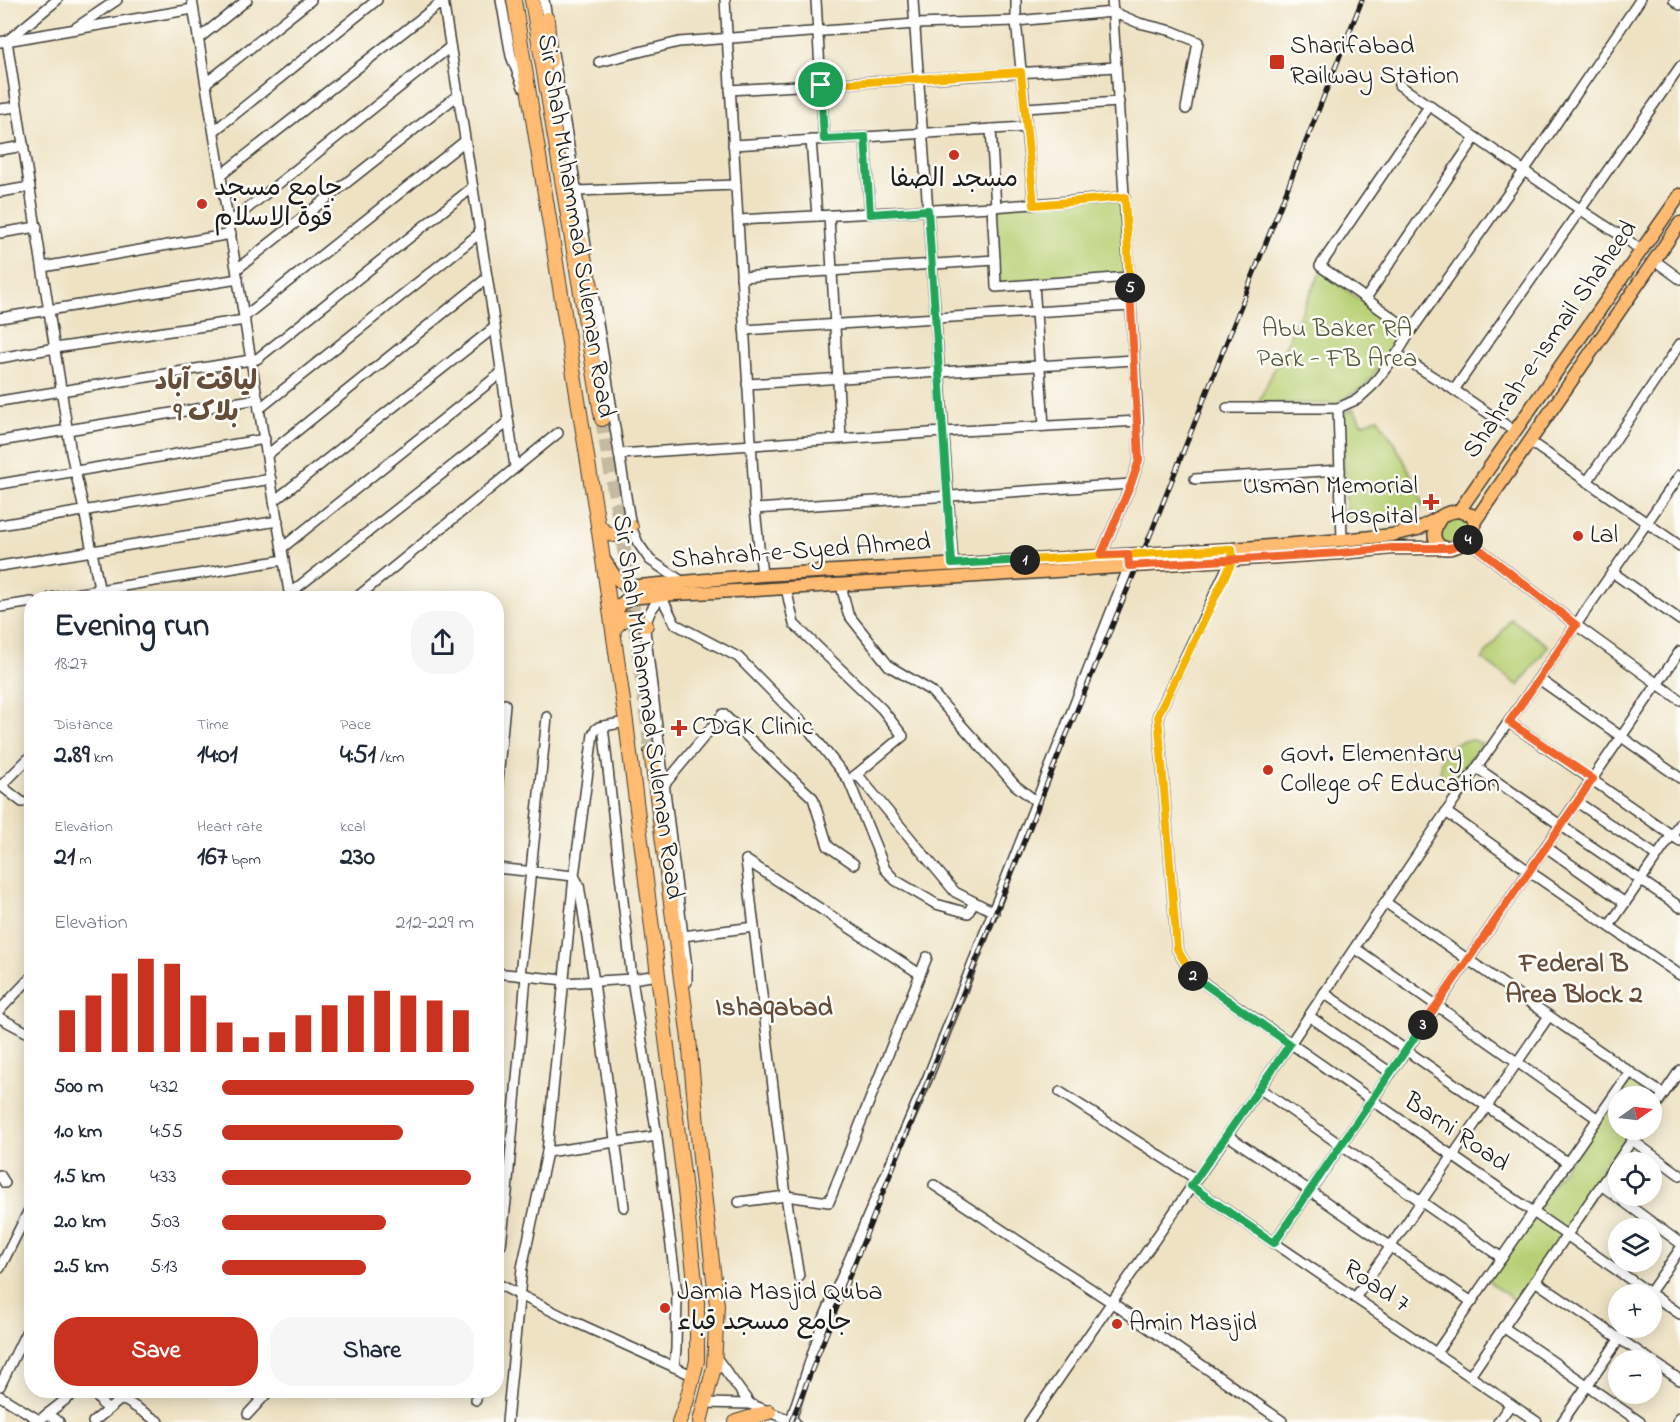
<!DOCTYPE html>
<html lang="en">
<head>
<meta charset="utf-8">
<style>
  :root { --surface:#fff; --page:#f6f6f7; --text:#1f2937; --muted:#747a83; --accent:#c8321e }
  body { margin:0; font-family:"Indie Flower","Playpen Sans Arabic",sans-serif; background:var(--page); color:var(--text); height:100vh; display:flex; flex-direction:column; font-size:22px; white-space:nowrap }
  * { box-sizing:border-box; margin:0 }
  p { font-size:20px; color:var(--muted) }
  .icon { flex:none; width:33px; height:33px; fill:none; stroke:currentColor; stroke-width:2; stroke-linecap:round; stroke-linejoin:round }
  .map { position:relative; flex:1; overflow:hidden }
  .sheet { position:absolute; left:24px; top:591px; width:480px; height:807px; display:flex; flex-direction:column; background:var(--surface); border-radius:24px; box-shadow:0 3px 15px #0003 }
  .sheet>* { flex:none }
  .needle { width:39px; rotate:76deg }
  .buttons { position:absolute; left:1608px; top:1086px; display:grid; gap:12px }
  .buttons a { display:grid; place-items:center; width:54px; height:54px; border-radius:50%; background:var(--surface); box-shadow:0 3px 15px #0003; font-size:30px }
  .pin { position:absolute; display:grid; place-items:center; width:51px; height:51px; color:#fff; margin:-26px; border:3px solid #fff; border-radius:50%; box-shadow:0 2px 6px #0007 }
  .km { position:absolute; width:30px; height:30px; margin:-15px; border-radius:50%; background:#222; color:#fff; font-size:16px; line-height:30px; text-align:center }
  .round { display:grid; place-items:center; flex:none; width:63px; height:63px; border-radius:24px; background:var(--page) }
  .head { display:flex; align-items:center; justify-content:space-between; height:102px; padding:0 30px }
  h1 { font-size:33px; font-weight:700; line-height:45px }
  .figures { display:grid; grid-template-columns:repeat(3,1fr); gap:9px; height:102px; padding:6px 30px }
  .figures div { display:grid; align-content:center }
  .figures b { font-size:26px; font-weight:700 }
  .figures small { font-size:16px; font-weight:400 }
  .figures p { font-size:16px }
  .chart { height:168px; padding:12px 30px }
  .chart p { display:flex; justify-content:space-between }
  .chart svg { width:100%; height:108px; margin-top:6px; stroke:var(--accent); stroke-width:6 }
  .primary-button { display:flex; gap:12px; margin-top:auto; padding:12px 30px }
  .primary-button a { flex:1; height:69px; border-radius:24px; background:var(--accent); color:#fff; font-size:24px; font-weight:700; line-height:69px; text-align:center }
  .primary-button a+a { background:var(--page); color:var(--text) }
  ul { padding:0 30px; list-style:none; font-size:20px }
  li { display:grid; grid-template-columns:96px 72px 1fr; align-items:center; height:45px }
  li i { height:15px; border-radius:8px; background:var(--accent) }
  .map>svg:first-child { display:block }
  .green { fill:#b8d075; stroke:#6a7648; stroke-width:1.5 }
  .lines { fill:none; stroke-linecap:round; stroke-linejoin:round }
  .highway-tunnel { stroke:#c4baa2; stroke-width:14; stroke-dasharray:14 7; stroke-linecap:butt }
  .minor-casing { stroke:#3c3a35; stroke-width:12 }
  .major-casing { stroke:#3c3a35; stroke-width:15 }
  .highway-casing { stroke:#3c3a35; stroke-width:16 }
  .minor { stroke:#fff; stroke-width:9 }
  .major { stroke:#febb71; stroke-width:12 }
  .highway { stroke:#febb71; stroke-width:14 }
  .rail-casing { stroke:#1c1c1c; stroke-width:5 }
  .rail { stroke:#fdfcf7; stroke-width:3; stroke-dasharray:9; stroke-linecap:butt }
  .split-1-casing { stroke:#fff; stroke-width:12 }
  .split-2-casing { stroke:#fff; stroke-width:12 }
  .split-3-casing { stroke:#fff; stroke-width:12 }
  .split-4-casing { stroke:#fff; stroke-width:12 }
  .split-5-casing { stroke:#fff; stroke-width:12 }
  .split-6-casing { stroke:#fff; stroke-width:12 }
  .split-1 { stroke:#22a559; stroke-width:8 }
  .split-2 { stroke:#f5b400; stroke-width:8 }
  .split-3 { stroke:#22a559; stroke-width:8 }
  .split-4 { stroke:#f0652b; stroke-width:8 }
  .split-5 { stroke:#f0652b; stroke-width:8 }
  .split-6 { stroke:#f5b400; stroke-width:8 }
  .poi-dot { fill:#c8321e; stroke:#fdfcf7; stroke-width:2 }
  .labels { text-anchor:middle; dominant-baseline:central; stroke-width:5; stroke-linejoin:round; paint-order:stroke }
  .poi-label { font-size:26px; fill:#1c1c1c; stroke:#fdfcf7; text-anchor:start }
  .street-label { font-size:26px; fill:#1c1c1c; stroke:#fdfcf7 }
  .park-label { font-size:26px; fill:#535b3b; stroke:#fdfcf7 }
  .neighbourhood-label { font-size:27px; font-weight:bold; fill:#664d3a; stroke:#fdfcf7 }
</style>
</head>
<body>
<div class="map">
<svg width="1680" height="1422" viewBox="0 0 1680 1422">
  <rect width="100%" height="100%" fill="#fdfcf7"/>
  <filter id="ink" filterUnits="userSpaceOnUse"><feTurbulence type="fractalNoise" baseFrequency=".0167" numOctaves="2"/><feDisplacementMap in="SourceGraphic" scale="12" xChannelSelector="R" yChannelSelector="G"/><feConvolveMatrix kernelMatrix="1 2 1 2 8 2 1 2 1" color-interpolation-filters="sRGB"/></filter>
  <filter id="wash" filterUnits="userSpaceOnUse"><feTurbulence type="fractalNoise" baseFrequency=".008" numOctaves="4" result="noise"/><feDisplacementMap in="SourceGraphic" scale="24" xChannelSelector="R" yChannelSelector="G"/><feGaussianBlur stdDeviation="1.35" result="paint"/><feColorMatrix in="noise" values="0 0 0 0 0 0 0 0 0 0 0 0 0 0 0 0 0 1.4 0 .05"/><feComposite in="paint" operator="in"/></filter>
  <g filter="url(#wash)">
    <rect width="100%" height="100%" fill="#eee2c3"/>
    <g class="green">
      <path d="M1124,196L1129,277L996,287L992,207Z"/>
      <path d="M1321,271L1404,333L1365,386L1335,404L1258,403Z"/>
      <path d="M1354,409L1362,424L1378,418C1397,445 1412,473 1424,505C1403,522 1374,522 1347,523L1341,415Z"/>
      <path d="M1456,515L1469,519L1472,524L1459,543L1442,544L1436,530L1441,522Z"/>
      <path d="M1511,619L1548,646L1519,686L1482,659Z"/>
      <path d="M1472,740L1482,743L1447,789C1432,764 1443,742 1472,740Z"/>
      <path d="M1630,1072L1663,1094L1652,1111V1096H1618V1130H1639L1519,1304L1487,1280Z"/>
    </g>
  </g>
  <g filter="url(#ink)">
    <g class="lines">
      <path class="highway-tunnel" d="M602,419L630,585L651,752"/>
      <defs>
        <g id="minor">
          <path d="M57,0L7,41L71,453L84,510L101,598"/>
          <path d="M192,0L290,598"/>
          <path d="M443,0L495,327L515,467"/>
          <path d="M501,0L511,56L523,87"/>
          <path d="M544,0L548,24"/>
          <path d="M725,0L755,509L762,575"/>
          <path d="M816,0L824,139"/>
          <path d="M913,0L953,564"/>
          <path d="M1016,0V21L1025,108"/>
          <path d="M1674,0L1680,5"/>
          <path d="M74,29L117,0"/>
          <path d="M198,39L247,0"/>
          <path d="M0,42L193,9"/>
          <path d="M553,53L586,246"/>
          <path d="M599,62L679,42L915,24L1016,21L1113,12L1139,23L1172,31L1198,42L1186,109"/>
          <path d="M206,83L311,0"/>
          <path d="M1399,85L1581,210L1629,241L1641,251"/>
          <path d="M730,90L1116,67"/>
          <path d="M0,109L17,107"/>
          <path d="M991,129L996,207"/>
          <path d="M214,131L377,0"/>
          <path d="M865,137L870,214"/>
          <path d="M811,140L817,216"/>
          <path d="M733,145L1026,127"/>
          <path d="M0,150L24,146"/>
          <path d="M221,175L443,1"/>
          <path d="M577,191L736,185"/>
          <path d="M0,192L30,187"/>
          <path d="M1034,205L1026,127L1025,108L1119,102"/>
          <path d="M829,216L841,438"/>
          <path d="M738,220L992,207L1125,197"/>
          <path d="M229,223L450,47"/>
          <path d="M0,233L37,227"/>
          <path d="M995,260L996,287L1129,277"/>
          <path d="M1654,260L1680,279"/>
          <path d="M43,267L231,234"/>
          <path d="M237,269L458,95"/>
          <path d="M741,277L995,260L992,207"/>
          <path d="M1034,284L1044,426"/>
          <path d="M592,286L631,527L638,543L650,560L683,582"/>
          <path d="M1366,298L1475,138"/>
          <path d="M245,316L465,141"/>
          <path d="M0,318L238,279"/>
          <path d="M744,330L1131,306"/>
          <path d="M1411,331L1320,266L1430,105"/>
          <path d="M1397,354L1454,390L1516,432"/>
          <path d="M0,358L55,348L245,320"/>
          <path d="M747,384L1134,360"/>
          <path d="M1454,390L1680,67"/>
          <path d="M0,401L257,359L473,187"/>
          <path d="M1227,408H1338L1358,399L1372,386L1397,354L1411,331L1524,171L1640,0"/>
          <path d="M1338,408L1342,540"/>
          <path d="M259,409L480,233"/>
          <path d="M0,441L258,399"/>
          <path d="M1529,441L1680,546"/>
          <path d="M619,454L943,432L1138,421"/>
          <path d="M267,455L487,278"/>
          <path d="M1195,479L1340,470"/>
          <path d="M1587,482L1680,344"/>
          <path d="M0,484L265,439"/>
          <path d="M274,501L495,327"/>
          <path d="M755,509L1131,484"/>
          <path d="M0,525L271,479"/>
          <path d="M1468,540L1576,625L1680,700"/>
          <path d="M282,548L501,373"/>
          <path d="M1101,555L1131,484L1139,460L1138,421L1112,0"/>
          <path d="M1232,557L1158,715L1177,949L1192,975L1680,1314"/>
          <path d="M0,566L278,521"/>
          <path d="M1612,572L1680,620"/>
          <path d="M841,585L848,614L889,666L931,691L1015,785L1037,802"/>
          <path d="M786,588L794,624L882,709L903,736L857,774"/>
          <path d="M289,594L508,422"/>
          <path d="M667,596C652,602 647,616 645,630L687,968V982"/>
          <path d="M50,598L284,560"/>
          <path d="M356,598L558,433"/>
          <path d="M662,598L675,624L738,657L805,725L849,781L885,869L895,880L936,904L968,913L974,902"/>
          <path d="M0,607L32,602"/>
          <path d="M1539,679L1680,778"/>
          <path d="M1509,722L1680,841"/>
          <path d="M603,726L632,979L657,1136L677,1293L676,1349L674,1367"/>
          <path d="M1477,768L1680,907"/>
          <path d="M854,776L857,774L955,892L994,912"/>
          <path d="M0,785L22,802"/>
          <path d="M664,785L723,714L813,798L828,846L854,864"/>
          <path d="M1,786L32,755"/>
          <path d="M496,801L505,704"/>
          <path d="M1577,802L1657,856"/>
          <path d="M1446,812L1530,872L1680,975"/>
          <path d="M1546,847L1625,903"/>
          <path d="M746,860L786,1196L799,1277"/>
          <path d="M746,860L920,974"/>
          <path d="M496,868L574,876L579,885L594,982L624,1207"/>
          <path d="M1385,902L1630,1072"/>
          <path d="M1609,926L1680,823"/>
          <path d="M683,936L754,927"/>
          <path d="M1355,948L1598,1119"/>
          <path d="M496,973L564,980"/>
          <path d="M520,975L547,717"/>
          <path d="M564,983L632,979L658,975"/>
          <path d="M1324,993L1568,1163"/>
          <path d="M0,1010L32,976"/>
          <path d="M1309,1016L1391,1073"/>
          <path d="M0,1018L32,1035"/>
          <path d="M1259,1088L1502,1258"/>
          <path d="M1060,1092L1196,1179"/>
          <path d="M1652,1111L1680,1070"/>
          <path d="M1227,1135C1309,1189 1390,1247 1472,1302"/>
          <path d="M1632,1140L1680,1175"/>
          <path d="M547,1152L657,1136"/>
          <path d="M0,1175L5,1183"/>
          <path d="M934,1185L1111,1302L1282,1421L1281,1422"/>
          <path d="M1601,1185L1680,1243"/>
          <path d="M1191,1186L1537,1422"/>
          <path d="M739,1202L786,1196L829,1202L927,957"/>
          <path d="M1274,1243L1680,651"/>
          <path d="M501,1245L507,1192L526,976"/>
          <path d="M0,1268L32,1204"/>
          <path d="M1535,1281L1680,1380"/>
          <path d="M496,1283L564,1317L694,1376"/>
          <path d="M1649,1294L1680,1249"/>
          <path d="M1355,1298L1549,1016"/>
          <path d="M1503,1327L1640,1422"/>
          <path d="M1436,1353L1630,1072L1663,1094"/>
          <path d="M715,1356L750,1404L795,1422"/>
          <path d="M1470,1376L1639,1130"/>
          <path d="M0,1386L32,1320"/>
          <path d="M92,1390L107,1410"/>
          <path d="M0,1396L39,1420"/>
          <path d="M476,1400L477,1390"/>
          <path d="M704,1403L750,1404"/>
          <path d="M47,1414L59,1422"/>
          <path d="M248,1414L270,1390"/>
          <path d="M791,1420L824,1318L928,1077L1129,566V562"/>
          <path d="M37,1422L78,1390"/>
          <path d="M93,1422L120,1400L126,1401L159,1422"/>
          <path d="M507,1422L522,1268L547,1152L574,876L593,734L596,729L599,727L626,722"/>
          <path d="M1029,1422L1290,1044L1446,812L1680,475"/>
          <path d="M1498,1422L1511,1404"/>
          <path d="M1562,1422L1627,1328"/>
          <path d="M1677,1422L1680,1417"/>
        </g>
        <g id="major">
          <path d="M1458,511L1472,515C1476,523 1475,529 1470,536C1464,545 1447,554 1438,544C1430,535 1437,521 1444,515C1448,512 1454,512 1458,511Z"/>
          <path d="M1459,511L1680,195"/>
          <path d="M1475,521L1680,223"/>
          <path d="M603,558L616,578L627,587L762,575L1232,549L1342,540L1392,535L1418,529L1445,514"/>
          <path d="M612,624L620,605L629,598L675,594L755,590L1340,553L1392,548H1445"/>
        </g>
        <g id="highway">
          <path d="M514,0L598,525L626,722L683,1173L697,1300V1361L686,1403L679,1422"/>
          <path d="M532,0L602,419"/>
          <path d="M547,19L550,61"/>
          <path d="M580,241L592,290"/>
          <path d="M598,525C609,538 618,538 631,527"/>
          <path d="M613,630C624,616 631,615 646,625"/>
          <path d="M651,752L689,1039L701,1168L717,1305L714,1367L700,1422"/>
          <path d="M736,1422L769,1412"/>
        </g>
      </defs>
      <use href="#minor" class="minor-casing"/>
      <use href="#major" class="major-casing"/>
      <use href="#highway" class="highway-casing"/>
      <use href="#minor" class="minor"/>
      <use href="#major" class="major"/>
      <use href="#highway" class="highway"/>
      <defs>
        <path id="rail" d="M791,1422L1062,746L1151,533L1362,0"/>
      </defs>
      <use href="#rail" class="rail-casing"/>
      <use href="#rail" class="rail"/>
    </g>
  </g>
  <g class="lines" filter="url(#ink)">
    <defs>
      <path id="split-1" d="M821,85L824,139L865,137L870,214L928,210L952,564L1025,560"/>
      <path id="split-2" d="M1025,560L1232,549L1233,560L1158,715L1177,949L1193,976"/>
      <path id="split-3" d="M1193,976L1290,1044L1191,1186L1274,1243L1423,1025"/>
      <path id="split-4" d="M1423,1025L1593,779L1509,722L1576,625L1468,540"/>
      <path id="split-5" d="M1130,288L1139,460L1131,484L1101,555L1128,554L1129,566L1340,553L1392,548H1449L1463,544L1468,540"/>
      <path id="split-6" d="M821,85L1021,72L1034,205L1125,197L1130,288"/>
    </defs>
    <use href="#split-1" class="split-1-casing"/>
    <use href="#split-2" class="split-2-casing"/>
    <use href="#split-3" class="split-3-casing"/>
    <use href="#split-4" class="split-4-casing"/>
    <use href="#split-5" class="split-5-casing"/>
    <use href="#split-6" class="split-6-casing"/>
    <use href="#split-1" class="split-1"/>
    <use href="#split-2" class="split-2"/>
    <use href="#split-3" class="split-3"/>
    <use href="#split-4" class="split-4"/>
    <use href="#split-5" class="split-5"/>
    <use href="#split-6" class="split-6"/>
  </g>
  <g class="poi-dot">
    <rect x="1269" y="54" width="16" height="16" rx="3"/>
    <circle cx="954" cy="155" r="6"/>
    <circle cx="202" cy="204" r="6"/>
    <path d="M1428 493h6v6h6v6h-6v6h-6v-6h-6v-6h6z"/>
    <circle cx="1578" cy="536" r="6"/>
    <path d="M676 719h6v6h6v6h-6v6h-6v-6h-6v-6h6z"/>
    <circle cx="1268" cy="770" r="6"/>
    <circle cx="665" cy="1308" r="6"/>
    <circle cx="1117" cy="1324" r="6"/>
  </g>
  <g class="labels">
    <g class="poi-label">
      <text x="1290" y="47">Sharifabad<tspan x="1290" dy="30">Railway Station</tspan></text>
      <text x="954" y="180" text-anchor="middle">مسجد الصفا</text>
      <text x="214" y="189">جامع مسجد<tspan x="214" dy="30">قوۃ الاسلام</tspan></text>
      <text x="1418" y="487" text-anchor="end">Usman Memorial<tspan x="1418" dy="30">Hospital</tspan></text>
      <text x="1590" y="536">Lal</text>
      <text x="692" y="728">CDGK Clinic</text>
      <text x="1280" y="755">Govt. Elementary<tspan x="1280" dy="30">College of Education</tspan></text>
      <text x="677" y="1293">Jamia Masjid Quba<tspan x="677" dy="30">جامع مسجد قباء</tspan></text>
      <text x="1129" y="1324">Amin Masjid</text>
    </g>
    <g class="street-label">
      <text transform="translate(575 226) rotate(81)">Sir Shah Muhammad Suleman Road</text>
      <text transform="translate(1551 340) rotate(-55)">Shahrah-e-Ismail Shaheed</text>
      <text transform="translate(801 552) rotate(-4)">Shahrah-e-Syed Ahmed</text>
      <text transform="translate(647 707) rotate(82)">Sir Shah Muhammad Suleman Road</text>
      <text transform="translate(1456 1133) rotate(34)">Barni Road</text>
      <text transform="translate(1376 1287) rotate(34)">Road 7</text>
    </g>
    <g class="park-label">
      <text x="1337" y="330">Abu Baker RA<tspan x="1337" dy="30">Park - FB Area</tspan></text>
    </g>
    <g class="neighbourhood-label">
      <text x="206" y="382">لیاقت آباد<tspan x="206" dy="31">بلاک 9</tspan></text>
      <text x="1574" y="964">Federal B<tspan x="1574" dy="31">Area Block 2</tspan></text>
      <text x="774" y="1008">Ishaqabad</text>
    </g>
  </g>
</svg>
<div class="buttons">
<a><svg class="needle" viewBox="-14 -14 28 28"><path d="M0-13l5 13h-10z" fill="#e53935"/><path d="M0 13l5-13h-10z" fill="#747a83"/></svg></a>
<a><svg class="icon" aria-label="locate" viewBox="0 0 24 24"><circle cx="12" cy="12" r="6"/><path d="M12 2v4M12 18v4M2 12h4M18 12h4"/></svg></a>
<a><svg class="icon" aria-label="layers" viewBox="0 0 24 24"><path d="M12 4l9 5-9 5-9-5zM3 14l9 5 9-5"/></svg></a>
<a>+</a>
<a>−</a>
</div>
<div class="pin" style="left:821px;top:85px;background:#1e9e55"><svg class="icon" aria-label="arrive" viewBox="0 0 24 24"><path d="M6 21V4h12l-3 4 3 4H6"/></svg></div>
<b class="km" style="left:1025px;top:560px">1</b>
<b class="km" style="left:1193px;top:976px">2</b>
<b class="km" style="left:1423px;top:1025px">3</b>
<b class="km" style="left:1468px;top:540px">4</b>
<b class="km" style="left:1130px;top:288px">5</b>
<section class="sheet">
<div class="head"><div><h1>Evening run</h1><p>18:27</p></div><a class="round"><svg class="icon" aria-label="share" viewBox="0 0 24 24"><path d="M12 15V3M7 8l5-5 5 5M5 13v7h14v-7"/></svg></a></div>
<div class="figures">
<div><p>Distance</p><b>2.89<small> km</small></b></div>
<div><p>Time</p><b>14:01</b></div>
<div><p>Pace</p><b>4:51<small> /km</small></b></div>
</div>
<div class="figures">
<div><p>Elevation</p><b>21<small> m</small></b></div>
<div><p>Heart rate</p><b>167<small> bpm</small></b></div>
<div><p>kcal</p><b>230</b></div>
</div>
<div class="chart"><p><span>Elevation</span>212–229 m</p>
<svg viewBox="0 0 160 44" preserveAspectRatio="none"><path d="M5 44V27M15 44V21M25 44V12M35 44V6M45 44V8M55 44V21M65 44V32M75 44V38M85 44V36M95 44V29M105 44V25M115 44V21M125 44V19M135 44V21M145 44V23M155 44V27"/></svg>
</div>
<ul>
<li><b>500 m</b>4:32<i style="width:100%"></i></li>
<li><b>1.0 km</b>4:55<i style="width:72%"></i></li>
<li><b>1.5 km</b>4:33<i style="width:99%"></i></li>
<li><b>2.0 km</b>5:03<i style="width:65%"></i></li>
<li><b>2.5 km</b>5:13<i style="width:57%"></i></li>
</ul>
<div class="primary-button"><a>Save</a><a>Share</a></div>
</section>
</div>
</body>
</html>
